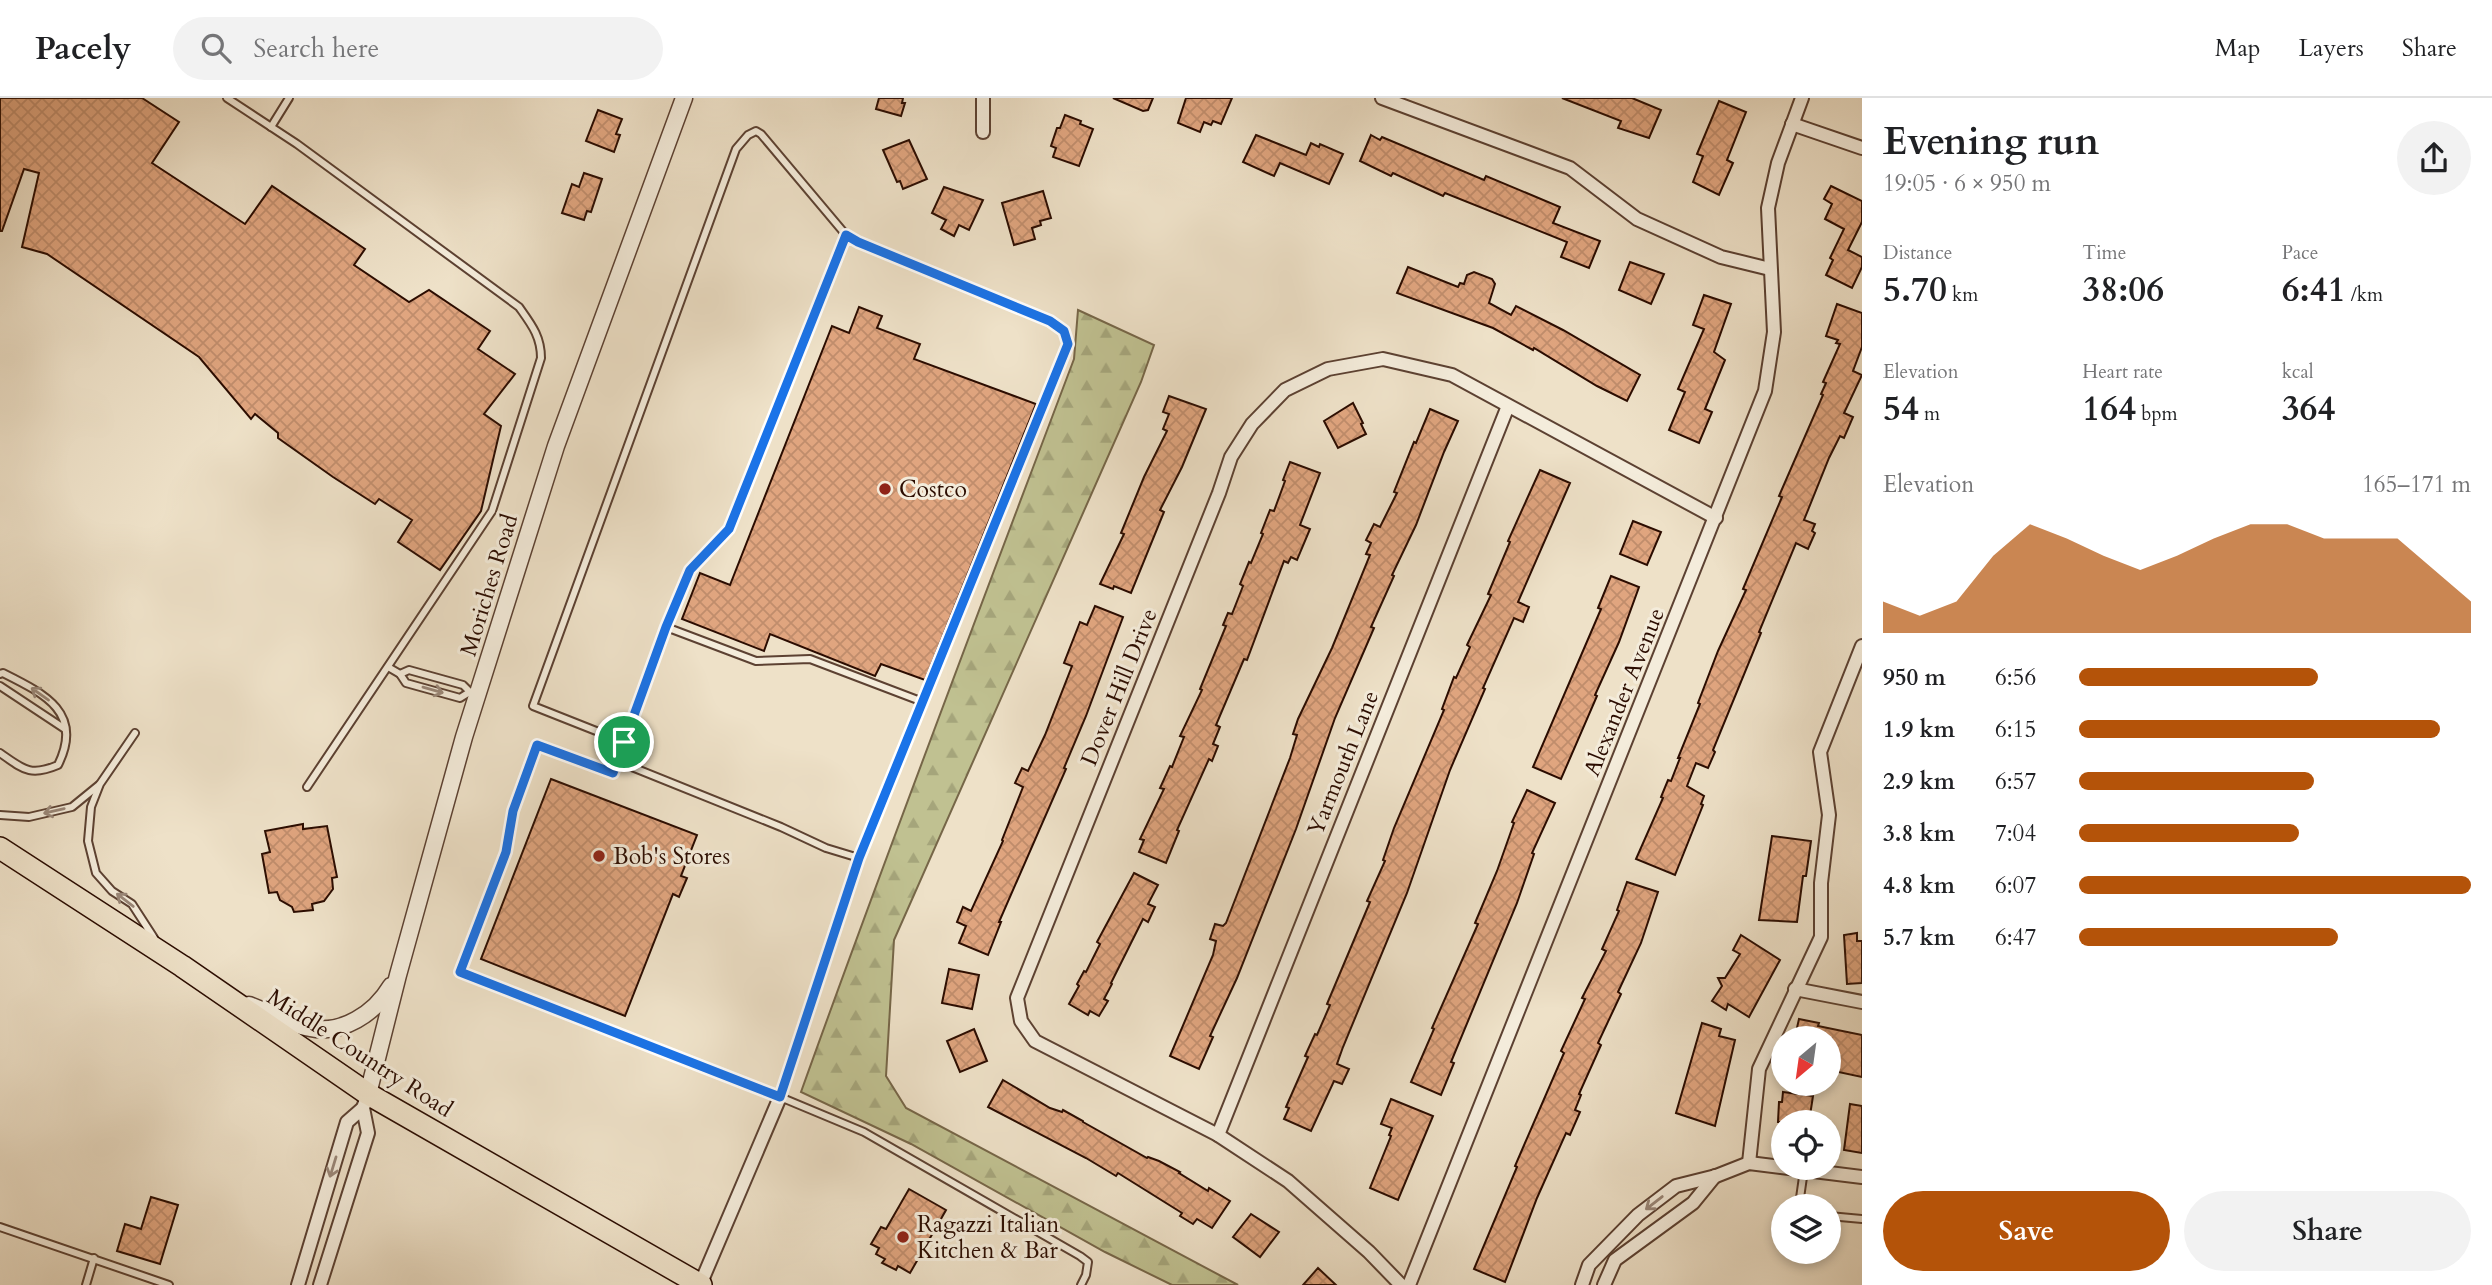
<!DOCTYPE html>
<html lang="en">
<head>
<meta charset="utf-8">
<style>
  :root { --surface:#fff; --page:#f2f2f2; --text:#202124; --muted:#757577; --line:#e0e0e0; --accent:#b45309 }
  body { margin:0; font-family:Cardo,serif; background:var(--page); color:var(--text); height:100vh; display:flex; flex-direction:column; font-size:26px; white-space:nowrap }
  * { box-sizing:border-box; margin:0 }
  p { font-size:23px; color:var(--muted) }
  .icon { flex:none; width:38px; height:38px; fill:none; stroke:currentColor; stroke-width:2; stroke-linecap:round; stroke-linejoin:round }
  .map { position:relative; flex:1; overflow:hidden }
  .side { display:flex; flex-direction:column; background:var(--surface); width:630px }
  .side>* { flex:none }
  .needle { width:46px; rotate:209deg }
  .controls { position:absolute; left:1771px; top:928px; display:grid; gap:14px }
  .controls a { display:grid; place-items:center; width:70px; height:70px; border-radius:50%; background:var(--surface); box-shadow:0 4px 10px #0003; font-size:35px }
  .pin { position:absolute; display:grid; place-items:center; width:60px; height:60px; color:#fff; margin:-30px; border:4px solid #fff; border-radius:50%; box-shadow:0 2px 7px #0007 }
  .round { display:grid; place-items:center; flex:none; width:74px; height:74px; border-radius:37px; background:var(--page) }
  .headline { display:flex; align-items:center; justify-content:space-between; height:119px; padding:0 21px }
  h1 { font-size:38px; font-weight:700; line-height:52px }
  .metrics { display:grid; grid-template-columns:repeat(3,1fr); gap:10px; height:119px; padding:7px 21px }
  .metrics div { display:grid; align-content:center }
  .metrics b { font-size:35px; font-weight:700 }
  .metrics small { font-size:19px; font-weight:400 }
  .metrics p { font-size:19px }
  .chart { height:196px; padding:14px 21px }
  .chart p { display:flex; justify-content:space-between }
  .chart svg { width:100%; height:126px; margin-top:7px; fill:var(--accent); opacity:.7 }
  .cta { display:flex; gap:14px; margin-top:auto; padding:14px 21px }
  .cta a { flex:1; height:80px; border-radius:42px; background:var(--accent); color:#fff; font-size:28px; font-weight:700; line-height:80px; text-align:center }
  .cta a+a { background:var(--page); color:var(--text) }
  ul { padding:0 21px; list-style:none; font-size:23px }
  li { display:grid; grid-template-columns:112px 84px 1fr; align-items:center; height:52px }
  li i { height:18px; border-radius:9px; background:var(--accent) }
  header { display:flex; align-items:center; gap:42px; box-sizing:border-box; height:98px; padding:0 35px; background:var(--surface); border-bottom:2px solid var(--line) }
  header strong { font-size:33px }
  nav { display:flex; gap:38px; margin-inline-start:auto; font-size:24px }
  .search { width:490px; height:63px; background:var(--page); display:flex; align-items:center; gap:18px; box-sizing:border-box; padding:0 24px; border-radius:38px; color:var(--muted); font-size:26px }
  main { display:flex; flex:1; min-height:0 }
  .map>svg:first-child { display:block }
  .forest { fill:url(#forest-firs); stroke:#766648; stroke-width:2 }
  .building { fill:url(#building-cross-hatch); stroke:#2b0c00; stroke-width:2 }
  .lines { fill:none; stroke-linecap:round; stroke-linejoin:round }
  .service-casing { stroke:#5c4132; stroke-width:10 }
  .minor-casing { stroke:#5c4132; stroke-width:16 }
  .tertiary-casing { stroke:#5c4132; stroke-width:19 }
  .primary-casing { stroke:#2b0c00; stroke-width:24 }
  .service { stroke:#f4ecdb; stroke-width:6 }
  .minor { stroke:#f4ecdb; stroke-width:12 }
  .tertiary { stroke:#f4ecdb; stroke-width:16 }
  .primary { stroke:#eee1c8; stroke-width:21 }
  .oneway { stroke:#9a8778 }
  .route-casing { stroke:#fff; stroke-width:14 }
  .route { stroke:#1a73e8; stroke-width:9 }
  .poi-dot { fill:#8f2418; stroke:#f4ecdb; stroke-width:2.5 }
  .labels { text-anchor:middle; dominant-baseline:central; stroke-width:6; stroke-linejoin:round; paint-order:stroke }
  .poi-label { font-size:23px; fill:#2b0c00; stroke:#f4ecdb; text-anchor:start }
  .street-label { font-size:23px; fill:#2b0c00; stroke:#f4ecdb }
</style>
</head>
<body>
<header>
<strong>Pacely</strong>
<div class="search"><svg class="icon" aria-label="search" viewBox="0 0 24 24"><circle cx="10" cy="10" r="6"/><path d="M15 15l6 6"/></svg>Search here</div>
<nav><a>Map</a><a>Layers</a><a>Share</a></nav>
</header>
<main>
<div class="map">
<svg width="1862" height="1187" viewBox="0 0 1862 1187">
  <defs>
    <pattern id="forest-firs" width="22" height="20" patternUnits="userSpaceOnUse" patternTransform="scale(1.75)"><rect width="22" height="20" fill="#c0c191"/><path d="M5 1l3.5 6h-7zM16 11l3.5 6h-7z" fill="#a5a57b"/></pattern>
    <pattern id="building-cross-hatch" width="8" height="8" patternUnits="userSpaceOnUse" patternTransform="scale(1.75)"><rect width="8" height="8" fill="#e0a57f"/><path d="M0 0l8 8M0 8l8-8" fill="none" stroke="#c08d6c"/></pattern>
  </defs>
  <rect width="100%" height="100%" fill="#eee1c8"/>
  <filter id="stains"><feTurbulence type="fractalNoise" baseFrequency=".00286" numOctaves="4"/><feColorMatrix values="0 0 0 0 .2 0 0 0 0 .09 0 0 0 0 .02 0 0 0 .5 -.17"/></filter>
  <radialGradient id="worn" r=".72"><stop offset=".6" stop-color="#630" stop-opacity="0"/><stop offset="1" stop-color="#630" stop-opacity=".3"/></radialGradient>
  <path class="forest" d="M1078,212L1154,247L1141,284L894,842L886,978L906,1010L1238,1187H1172L1105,1154L911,1046L801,994C889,748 982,505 1074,261Z"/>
  <g class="building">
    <path d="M0,0H142L179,24L152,65L245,126L272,88L365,151L354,167L409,204L429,192L490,233L478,251L515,276L484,316L501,328L481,413L440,472L398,444L412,422L379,401L375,406L333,379L278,340V335L255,316L251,321L199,259L47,156L22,149L39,75L24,71L2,133H0Z"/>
    <path d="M879,0H903L902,5H905L901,18L876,11Z"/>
    <path d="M1113,0H1153L1148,12L1143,13Z"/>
    <path d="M1186,0H1232L1221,26L1213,23L1211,27L1204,24L1200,34L1178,25Z"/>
    <path d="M1562,0H1632L1661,12L1649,40L1618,30L1621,23Z"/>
    <path d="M1719,3L1746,14L1727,62L1733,65L1719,97L1693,84L1703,58L1697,56Z"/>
    <path d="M598,12L622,21L616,36L620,37L614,54L586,43Z"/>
    <path d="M1065,17L1081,23L1080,26L1093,31L1079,68L1053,59L1056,50L1051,48L1057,30H1060Z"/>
    <path d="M1256,37L1306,57L1311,45L1319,49L1320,46L1343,56L1329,86L1280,65L1274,78L1243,64Z"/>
    <path d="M1371,37L1380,42L1382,39L1484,82L1486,78L1560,109L1553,125L1600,143L1589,170L1561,159L1567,144L1445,95L1443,98L1393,75L1391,78L1360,63Z"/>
    <path d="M909,42L927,81L903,91L900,83L897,84L883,52Z"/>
    <path d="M584,75L602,81L591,114L587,113L584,122L562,115L572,86L579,89Z"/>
    <path d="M1831,88L1862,103V124L1848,152L1862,159V169L1852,190L1826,177L1833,162L1830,160L1844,131L1825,121L1832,106L1824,101Z"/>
    <path d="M944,89L983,102L969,132L959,127L954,138L941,131L946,122L932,115Z"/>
    <path d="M1043,93L1051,120L1040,123L1041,127L1032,130L1035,141L1014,147L1002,105Z"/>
    <path d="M1630,164L1664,176L1651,206L1619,192Z"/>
    <path d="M1408,169L1458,189L1460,185L1464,186L1467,177L1474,174L1492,181L1495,186L1489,205L1511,217L1516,208L1563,232L1640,277L1627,303L1597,288L1534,250L1533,252L1493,230L1397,195Z"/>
    <path d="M1704,197L1731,206L1714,254L1725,262L1705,311L1712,314L1699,345L1669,332L1685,294L1678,291L1704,231L1693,227Z"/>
    <path d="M1837,206L1862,215V249L1853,273L1862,277L1844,315L1853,319L1844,340L1840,338L1829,360L1804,422L1815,426L1812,433L1815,435L1808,451L1796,445L1759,534L1761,535L1713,652L1715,654L1708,670L1696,665L1687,688L1704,698L1701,706L1703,707L1675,777L1636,761L1663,700L1661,699L1668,682L1671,683L1680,660H1678L1700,606L1698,605L1718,553L1746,492L1743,491L1782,399L1779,398L1823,297L1821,296L1826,285L1823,284L1840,246L1836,245L1838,242L1826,238Z"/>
    <path d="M859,209L882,218L877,230L920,246L914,261L1036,306L925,582L881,566L875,578L770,536L764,553L682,521L700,475L730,487L832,228L849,235Z"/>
    <path d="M1169,298L1206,311L1182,369L1160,412L1164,414L1131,495L1114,488L1113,491L1100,486L1124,436L1121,435L1144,379L1167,333L1163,331L1169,316L1163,314Z"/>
    <path d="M1353,305L1363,325L1361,326L1366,336L1338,350L1324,323Z"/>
    <path d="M1430,311L1458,323L1444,354L1416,427L1392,477L1394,478L1371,529L1374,530L1335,620L1296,731L1237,880L1210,938L1213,939L1199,971L1170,958L1213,857L1216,843L1210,841L1215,826L1223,828L1226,825L1290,660L1297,637L1293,636L1298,621L1332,550L1370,457L1366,456L1371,445L1366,442L1374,426L1380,429L1397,395L1394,394L1414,344L1416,345Z"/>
    <path d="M1290,364L1320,375L1300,427L1310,431L1297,462L1291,459L1288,465L1284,463L1247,562L1244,561L1216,627L1220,629L1213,646L1218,648L1212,663L1209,661L1177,732L1179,733L1166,765L1139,754L1144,742L1140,741L1164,691L1160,690L1170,668L1172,669L1184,639L1180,638L1202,592L1200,591L1226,528L1223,527L1228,515L1232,516L1243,488L1240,486L1249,464L1251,465L1263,436L1261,435L1270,412L1274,413L1285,383L1283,382Z"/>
    <path d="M1540,372L1570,385L1518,504L1529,509L1523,524L1514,520L1483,590L1485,591L1450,672L1407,795L1343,949L1337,966L1349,971L1342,986L1334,983L1311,1033L1284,1021L1289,1010L1286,1009L1308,959L1305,958L1315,936L1317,937L1330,907L1327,906L1370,804L1367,803L1385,763L1383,762L1394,730L1444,612L1442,611L1454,579L1456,580L1470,549L1467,547L1491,497L1488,496L1510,444L1508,443Z"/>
    <path d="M1633,423L1661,434L1647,467L1620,456Z"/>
    <path d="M1611,478L1639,489L1619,544L1595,597L1597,598L1561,681L1533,669L1601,511L1598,510Z"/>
    <path d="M1095,508L1123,519L1086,618L1064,670L1066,671L999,824H1001L988,857L959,845L966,828L957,824L963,809L971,813L1003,743L1002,742L1023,689L1015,685L1022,670L1028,673L1045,637L1072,568L1064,565L1080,524L1087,527Z"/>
    <path d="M551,681L697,737L681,778L687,780L679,799L673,796L625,918L481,861Z"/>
    <path d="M1527,692L1555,705L1532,755L1534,756L1517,805L1451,964L1454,965L1441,997L1411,984L1434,931L1432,930L1478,826L1475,825L1497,773L1514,725L1512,724Z"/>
    <path d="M303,726V731L327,728L337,779L332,780L333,791L324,803L312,806L313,812L294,814L292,809L280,802L277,794L269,795L262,756L270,754L265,733Z"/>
    <path d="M1772,738L1811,743L1806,778H1803L1797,824L1759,822Z"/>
    <path d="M1134,775L1158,787L1148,806L1155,809L1148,824L1143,821L1111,885L1112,886L1104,901L1108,903L1099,918L1090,913L1088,917L1069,906L1079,888L1077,886L1084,873L1086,874L1100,846L1097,844Z"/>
    <path d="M1627,784L1658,794L1641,845L1618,894L1621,896L1598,945L1601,947L1579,996L1581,997L1575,1012L1580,1014L1570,1037L1566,1035L1537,1100L1505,1184L1474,1171L1517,1069L1515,1068L1564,955L1561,953L1585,901L1582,900L1606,853L1602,851L1619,813L1617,812Z"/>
    <path d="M1857,835V843H1862V885L1847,886L1844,837Z"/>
    <path d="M1741,837L1780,862L1749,919L1728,906L1726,912L1712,903L1722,888L1718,880H1725L1740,856L1733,852Z"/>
    <path d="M949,871L979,877L972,911L942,905Z"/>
    <path d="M1799,921L1819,925L1818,928L1862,937V979L1829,972V940H1798L1799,935L1796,934Z"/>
    <path d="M1702,925L1721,931L1719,938L1735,942L1715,1028L1676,1015Z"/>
    <path d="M974,931L987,963L960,974L947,943Z"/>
    <path d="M1003,982L1050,1010L1062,1014L1063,1012L1083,1023V1024L1147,1060L1148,1059L1159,1063L1180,1074L1179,1075L1208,1093L1209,1090L1230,1103L1212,1130L1197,1121L1193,1126L1180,1118L1182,1115L1118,1075L1116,1078L1086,1060L988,1009Z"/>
    <path d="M1783,994L1813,998L1809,1024H1778L1779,1004H1782Z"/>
    <path d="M1391,1001L1433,1018L1398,1102L1370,1090L1391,1038L1389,1037L1392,1030L1381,1026Z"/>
    <path d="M1850,1006L1862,1008V1055L1844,1052Z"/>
    <path d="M909,1091L946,1112L910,1175L898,1168L896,1172L882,1165L885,1161L876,1156L879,1150L871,1146L881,1129L886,1131Z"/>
    <path d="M151,1099L178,1107L160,1166L117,1153L125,1126L141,1131Z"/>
    <path d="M1251,1116L1279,1134L1260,1159L1233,1139Z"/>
    <path d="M1318,1170L1336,1187H1303Z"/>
  </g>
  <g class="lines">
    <defs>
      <g id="service">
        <path d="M227,0L297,46L519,209C531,226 541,238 541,260L492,413L307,689"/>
        <path d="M271,29L289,0"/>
        <path d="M846,137L729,431L690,472L666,529L613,675L537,647L513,714L506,754L460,874L737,981L864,1034L1080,1158L1088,1164L1086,1177L1081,1187"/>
        <path d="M666,529L756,563L810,561L923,604"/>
        <path d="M388,569L400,576L406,585L460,600L468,595"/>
        <path d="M0,576L3,575C45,596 84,615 58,667C30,679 23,671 0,655"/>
        <path d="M400,576L409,572L463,587L471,595"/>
        <path d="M0,588L65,631"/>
        <path d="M135,635L100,686L91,709L88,743L96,775L112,793L132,806L154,840"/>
        <path d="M624,644L533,608L736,51L748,37L756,33L761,36L846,137L858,144L1050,223L1064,233L1068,246L859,760L780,999"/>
        <path d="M617,663L781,729L826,750L859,760"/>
        <path d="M0,717L29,719L72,709L99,687"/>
        <path d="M1803,1108L1800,1100L1804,1072"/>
        <path d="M1829,1118L1862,1121"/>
        <path d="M0,1129L169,1187"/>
        <path d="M86,1187L94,1160"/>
      </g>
      <g id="minor">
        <path d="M983,0V34"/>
        <path d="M1382,0L1570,70L1637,121L1721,159L1770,171"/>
        <path d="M1792,26L1862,50"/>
        <path d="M1795,891L1862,904"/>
        <path d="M1218,1037L1508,308"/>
        <path d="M1749,1065L1759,971L1821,839V785L1829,717L1820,654L1862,548"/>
        <path d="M298,1187L347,1024L363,1010"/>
        <path d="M320,1187L368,1035L363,1010L368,996"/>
        <path d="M700,1187L780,999"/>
        <path d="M1401,1187L1369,1154L1288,1083L1218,1037L1035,943L1021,923L1017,900L1219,395L1231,359L1252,326L1285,292L1328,271L1383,261L1452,277L1716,420"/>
        <path d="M1409,1187L1765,293L1774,234L1768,110L1778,65L1802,0"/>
        <path d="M1582,1187L1589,1167L1638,1117L1676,1088L1716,1078L1749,1065L1862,1079"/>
        <path d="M1604,1187L1615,1162L1693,1105L1715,1078"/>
      </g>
      <g id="tertiary">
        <path d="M249,907C268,914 289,926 310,930C342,937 375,915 391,888"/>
        <path d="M368,996L398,877L464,639L556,348L684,0"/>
      </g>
      <path id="primary" d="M0,750L182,868L368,996L701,1187"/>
    </defs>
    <use href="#service" class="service-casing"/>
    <use href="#minor" class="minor-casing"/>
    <use href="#tertiary" class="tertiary-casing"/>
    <use href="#primary" class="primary-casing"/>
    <use href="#service" class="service"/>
    <use href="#minor" class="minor"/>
    <use href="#tertiary" class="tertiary"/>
    <use href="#primary" class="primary"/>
  </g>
  <defs><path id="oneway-shaft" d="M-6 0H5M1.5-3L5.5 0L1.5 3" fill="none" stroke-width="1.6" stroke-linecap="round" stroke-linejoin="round" transform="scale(1.75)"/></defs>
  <g class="oneway">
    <use href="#oneway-shaft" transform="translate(433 592) rotate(16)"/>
    <use href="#oneway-shaft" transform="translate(40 596) rotate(-145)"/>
    <use href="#oneway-shaft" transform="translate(54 713) rotate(167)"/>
    <use href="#oneway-shaft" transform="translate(125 802) rotate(-142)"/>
    <use href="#oneway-shaft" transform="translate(333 1069) rotate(107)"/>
    <use href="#oneway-shaft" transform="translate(1654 1105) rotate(142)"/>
  </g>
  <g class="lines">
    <defs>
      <path id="route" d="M846,137L858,144L1050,223L1064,233L1068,246L859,760L780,999L460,874L506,754L513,713L537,647L613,675L666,529L690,472L729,431Z"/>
    </defs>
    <use href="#route" class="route-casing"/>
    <use href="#route" class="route"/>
  </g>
  <g class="poi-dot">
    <circle cx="885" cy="391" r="7"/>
    <circle cx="599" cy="758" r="7"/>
    <circle cx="903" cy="1139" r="7"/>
  </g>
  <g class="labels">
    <g class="poi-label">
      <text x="899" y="391">Costco</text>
      <text x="613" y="758">Bob's Stores</text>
      <text x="917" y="1126">Ragazzi Italian<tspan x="917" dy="26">Kitchen &amp; Bar</tspan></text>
    </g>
    <g class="street-label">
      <text transform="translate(489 487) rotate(-73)">Moriches Road</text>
      <text transform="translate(1119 589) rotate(-68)">Dover Hill Drive</text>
      <text transform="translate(1624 594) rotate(-68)">Alexander Avenue</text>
      <text transform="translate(1343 665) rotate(-68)">Yarmouth Lane</text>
      <text transform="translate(360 955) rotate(33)">Middle Country Road</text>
    </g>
  </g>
  <rect width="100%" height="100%" filter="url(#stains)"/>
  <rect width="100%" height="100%" fill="url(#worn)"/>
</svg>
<div class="controls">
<a><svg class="needle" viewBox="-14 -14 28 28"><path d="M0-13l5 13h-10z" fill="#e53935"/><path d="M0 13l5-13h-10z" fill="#757577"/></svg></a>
<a><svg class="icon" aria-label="locate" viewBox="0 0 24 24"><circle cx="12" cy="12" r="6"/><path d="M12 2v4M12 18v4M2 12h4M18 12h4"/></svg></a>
<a><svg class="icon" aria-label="layers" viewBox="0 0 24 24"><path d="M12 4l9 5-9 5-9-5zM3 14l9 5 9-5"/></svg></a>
</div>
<div class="pin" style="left:624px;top:644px;background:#1e9e55"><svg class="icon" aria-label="arrive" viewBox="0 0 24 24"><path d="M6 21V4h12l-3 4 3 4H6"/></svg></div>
</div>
<section class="side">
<div class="headline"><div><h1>Evening run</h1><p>19:05 · 6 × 950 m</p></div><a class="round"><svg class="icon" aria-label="share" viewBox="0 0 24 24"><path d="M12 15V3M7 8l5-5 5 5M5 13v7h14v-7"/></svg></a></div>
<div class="metrics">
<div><p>Distance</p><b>5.70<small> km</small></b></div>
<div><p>Time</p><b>38:06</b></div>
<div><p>Pace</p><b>6:41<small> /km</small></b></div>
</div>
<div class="metrics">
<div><p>Elevation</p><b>54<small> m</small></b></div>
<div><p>Heart rate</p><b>164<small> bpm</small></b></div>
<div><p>kcal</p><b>364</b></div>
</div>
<div class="chart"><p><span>Elevation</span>165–171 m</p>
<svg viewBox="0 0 160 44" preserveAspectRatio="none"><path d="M0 44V33L10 38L20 33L30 17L40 6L50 11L60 17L70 22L80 17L90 11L100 6L110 6L120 11L130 11L140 11L150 22L160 33V44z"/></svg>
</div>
<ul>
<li><b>950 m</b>6:56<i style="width:61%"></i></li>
<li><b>1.9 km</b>6:15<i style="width:92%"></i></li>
<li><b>2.9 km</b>6:57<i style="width:60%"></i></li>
<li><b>3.8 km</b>7:04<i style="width:56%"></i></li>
<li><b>4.8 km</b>6:07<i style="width:100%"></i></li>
<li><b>5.7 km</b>6:47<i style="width:66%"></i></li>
</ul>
<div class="cta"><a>Save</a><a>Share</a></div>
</section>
</main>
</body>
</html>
